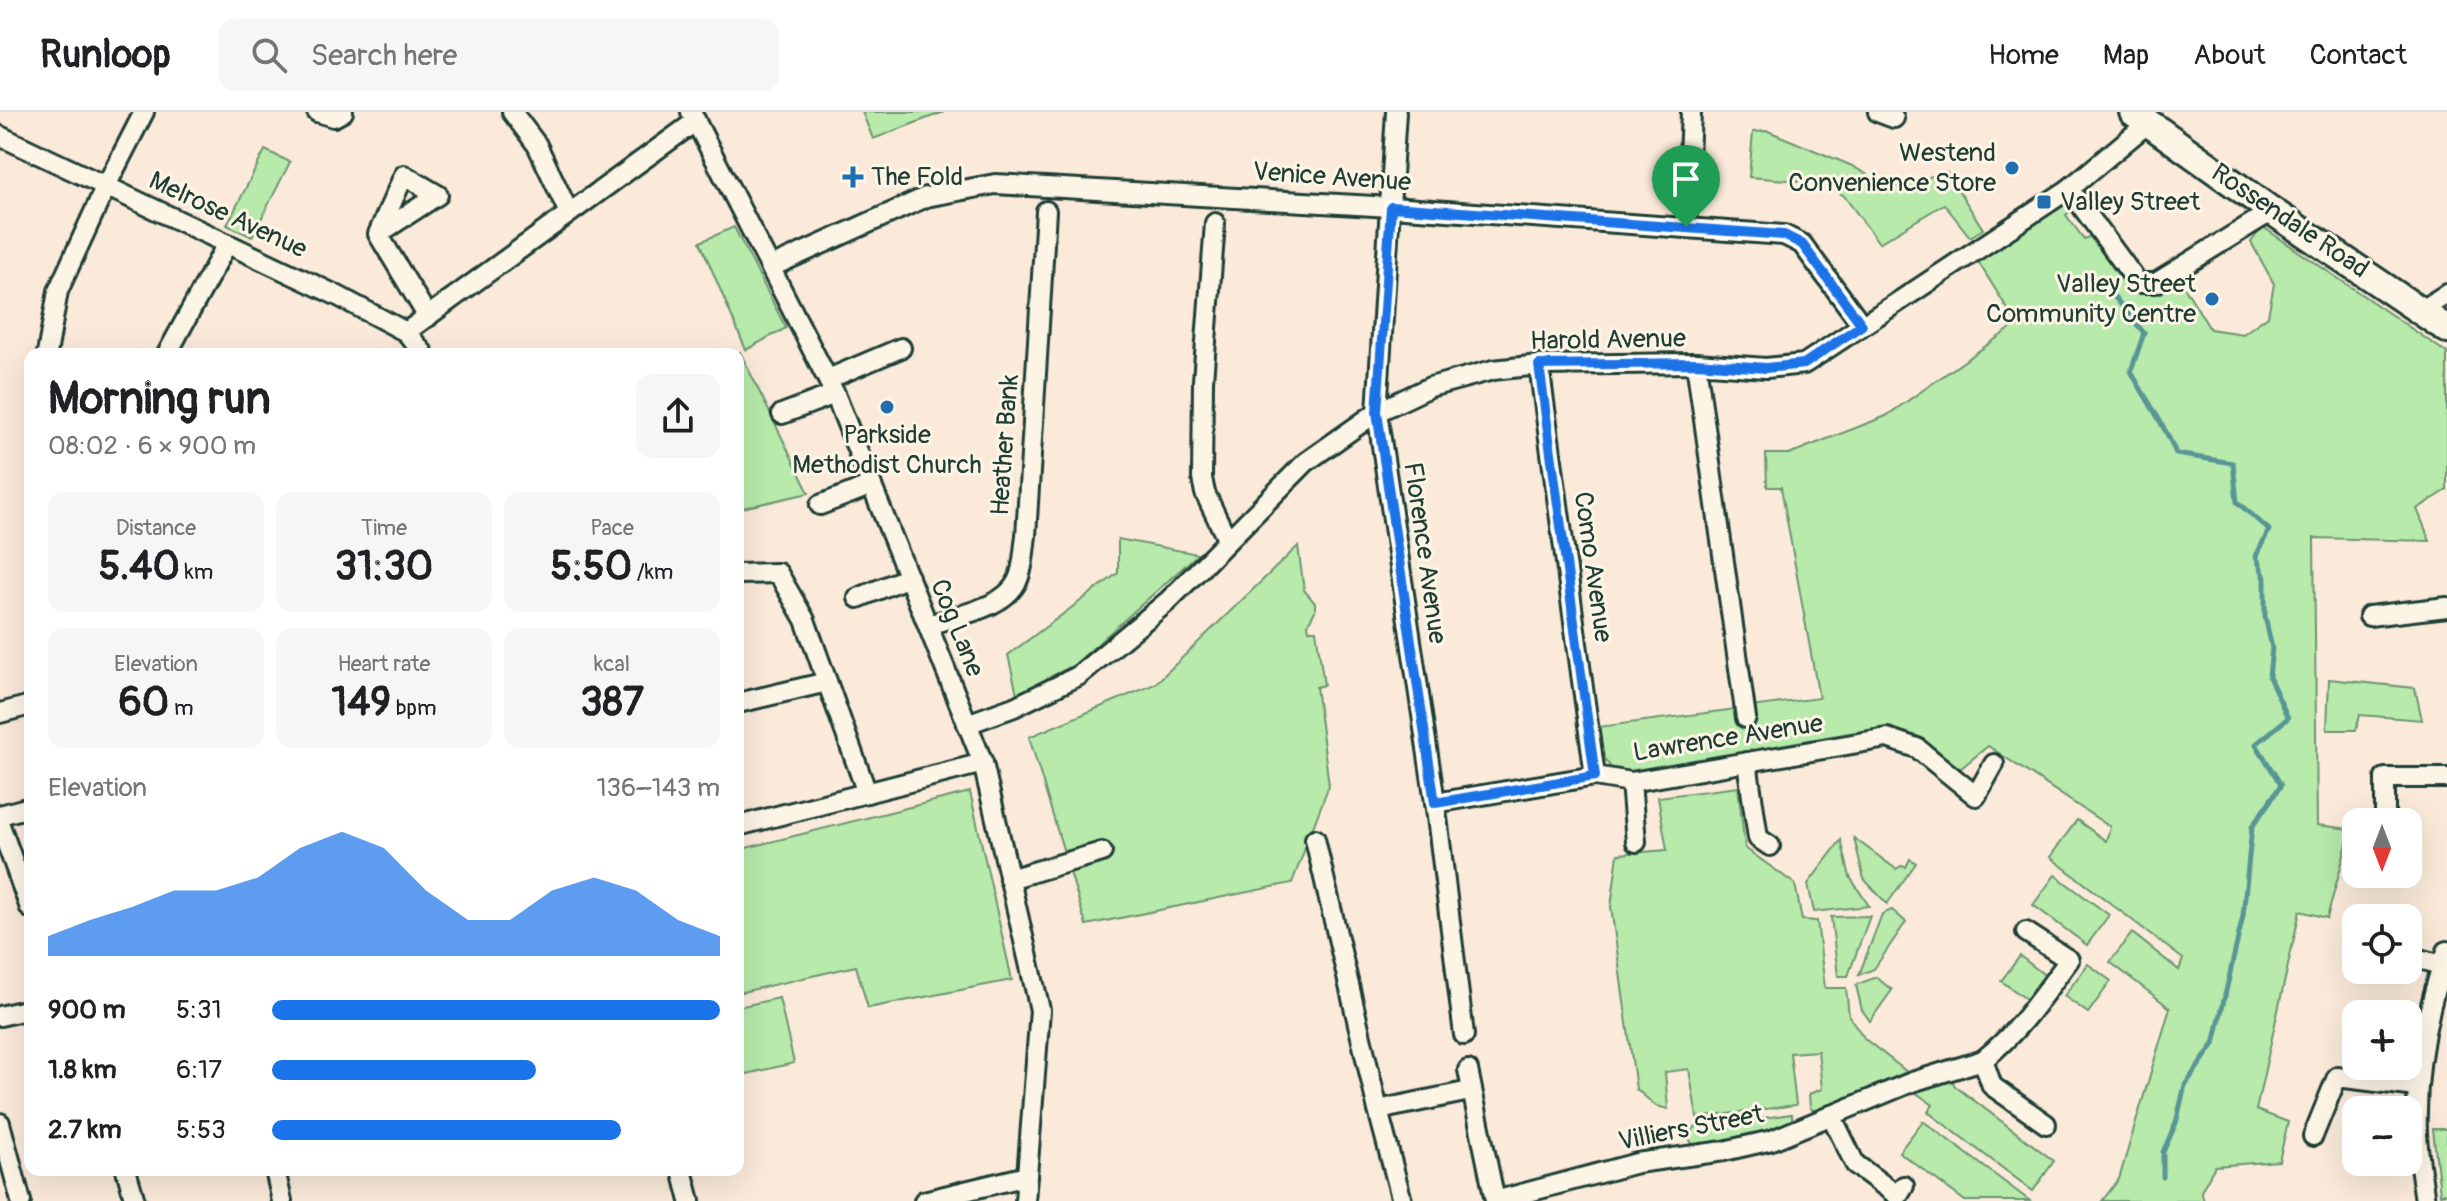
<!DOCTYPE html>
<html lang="en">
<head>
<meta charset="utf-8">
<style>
  :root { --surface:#fff; --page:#f6f6f6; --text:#202124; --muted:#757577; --line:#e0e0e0; --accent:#1a73e8 }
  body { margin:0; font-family:Pangolin,sans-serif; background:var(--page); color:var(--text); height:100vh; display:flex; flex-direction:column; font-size:30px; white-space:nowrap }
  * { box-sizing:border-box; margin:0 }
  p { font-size:26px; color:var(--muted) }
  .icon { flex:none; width:44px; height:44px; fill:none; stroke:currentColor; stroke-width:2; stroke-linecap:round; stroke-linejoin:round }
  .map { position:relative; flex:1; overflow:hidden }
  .sheet { position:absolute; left:24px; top:236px; width:720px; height:828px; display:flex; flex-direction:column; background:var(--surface); border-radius:16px; box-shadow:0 8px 32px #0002 }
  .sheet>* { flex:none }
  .needle { width:52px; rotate:180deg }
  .fabs { position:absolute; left:2342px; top:696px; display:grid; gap:16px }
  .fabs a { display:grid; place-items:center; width:80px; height:80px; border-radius:16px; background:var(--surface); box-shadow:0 8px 32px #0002; font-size:40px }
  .pin { position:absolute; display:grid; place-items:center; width:68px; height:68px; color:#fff; margin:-82px -34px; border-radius:50% 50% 50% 0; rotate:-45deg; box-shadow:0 0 8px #0007 }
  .pin .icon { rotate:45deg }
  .round { display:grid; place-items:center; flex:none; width:84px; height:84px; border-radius:16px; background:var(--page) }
  .summary { display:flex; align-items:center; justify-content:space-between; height:136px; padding:0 24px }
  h1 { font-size:44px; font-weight:700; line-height:60px }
  .stats { display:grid; grid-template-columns:repeat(3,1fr); gap:12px; height:136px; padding:8px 24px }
  .stats div { display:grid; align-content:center; border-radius:16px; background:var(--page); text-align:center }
  .stats b { font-size:40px; font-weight:700 }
  .stats small { font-size:22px; font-weight:400 }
  .stats p { font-size:22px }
  .chart { height:224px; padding:16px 24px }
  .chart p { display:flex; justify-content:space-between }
  .chart svg { width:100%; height:144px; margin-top:8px; fill:var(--accent); opacity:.7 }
  ul { padding:0 24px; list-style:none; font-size:26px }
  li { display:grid; grid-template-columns:128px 96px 1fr; align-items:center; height:60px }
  li i { height:20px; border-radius:10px; background:var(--accent) }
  header { display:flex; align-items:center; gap:48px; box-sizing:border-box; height:112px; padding:0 40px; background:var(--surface); border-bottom:2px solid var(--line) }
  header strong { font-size:38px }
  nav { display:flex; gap:44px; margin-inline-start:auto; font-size:28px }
  .search { width:560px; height:72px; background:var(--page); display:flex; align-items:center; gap:20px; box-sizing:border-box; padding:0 28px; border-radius:16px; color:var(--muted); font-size:30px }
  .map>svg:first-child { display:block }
  .green { fill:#b7eaab; stroke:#6b9470; stroke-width:2 }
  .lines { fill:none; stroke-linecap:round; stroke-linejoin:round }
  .stream { stroke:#599696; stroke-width:5 }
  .minor-casing { stroke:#1f3d34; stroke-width:24 }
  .highway-casing { stroke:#1f3d34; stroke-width:32 }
  .minor { stroke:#fcf5e5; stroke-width:18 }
  .highway { stroke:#fcf5e5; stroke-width:26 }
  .route-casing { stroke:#fff; stroke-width:16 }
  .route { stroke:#1a73e8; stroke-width:10 }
  .poi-dot { fill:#1f6fb2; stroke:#fcf5e5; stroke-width:3 }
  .labels { text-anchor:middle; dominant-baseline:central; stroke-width:6; stroke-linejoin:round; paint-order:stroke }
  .poi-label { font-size:26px; fill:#1f3d34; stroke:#fcf5e5; text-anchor:end }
  .street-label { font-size:26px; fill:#1f3d34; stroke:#fcf5e5 }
</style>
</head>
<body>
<header>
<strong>Runloop</strong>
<div class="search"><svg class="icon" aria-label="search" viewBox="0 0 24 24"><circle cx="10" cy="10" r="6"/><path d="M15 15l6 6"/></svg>Search here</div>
<nav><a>Home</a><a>Map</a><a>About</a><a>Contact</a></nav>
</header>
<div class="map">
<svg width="2447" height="1089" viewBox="0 0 2447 1089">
  <rect width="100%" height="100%" fill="#fbeada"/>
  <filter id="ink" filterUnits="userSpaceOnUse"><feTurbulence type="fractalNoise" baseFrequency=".0125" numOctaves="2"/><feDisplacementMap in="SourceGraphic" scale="16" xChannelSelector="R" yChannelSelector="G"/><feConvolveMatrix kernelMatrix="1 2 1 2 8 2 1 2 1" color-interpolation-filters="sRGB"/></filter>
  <g filter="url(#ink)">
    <g class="green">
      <path d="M862,0H944L873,27Z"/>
      <path d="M1768,19L1850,53L1891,76L1947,60L1983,117L1970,125L1944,92L1879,131L1844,84L1824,71L1749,65L1753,20Z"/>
      <path d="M265,38L290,50L252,125L227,113Z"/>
      <path d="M2058,92L2073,96L2066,103L2084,127L2095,122L2137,180L2176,161L2210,217L2243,222L2268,204L2274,172L2251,130L2263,115L2447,241V378L2417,397L2430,429L2314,426L2317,713L2351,717L2327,806L2300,799L2256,998L2288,1010L2279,1049L2215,1054L2201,1079L2204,1089H2102L2119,1067L2170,896L2110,850L2132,821L2179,858L2183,847L2050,745L2077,708L2106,729L2110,715L1988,634L1960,657L1914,624L1880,618L1638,660L1613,658L1593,632L1591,616L1819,586L1781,375H1767L1766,342H1789L1886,304L2017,212L1977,148Z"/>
      <path d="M734,115L786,216L746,238L700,130Z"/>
      <path d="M740,240L809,381L738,397L737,242Z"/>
      <path d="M1118,427L1198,442L1074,553L1017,582L1008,543L1118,461Z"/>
      <path d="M1298,434L1304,478L1315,491V499L1308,512L1309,518H1316L1324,573L1316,575L1329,673L1292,771L1086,813L1029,625L1155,572Z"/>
      <path d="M2329,567L2415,576L2422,608L2360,603L2356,618H2327Z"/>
      <path d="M1738,675L1745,736L1795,772L1802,808L1817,809L1825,876H1846L1849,904L1865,927L1907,960L1815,999L1810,996L1809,982L1822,977L1818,939L1790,941L1796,993L1697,1006L1689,957L1665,960L1668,997L1656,994L1636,977L1611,795L1618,742L1667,738L1658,685Z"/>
      <path d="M970,680L1012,868L868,896L856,854L738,881V738Z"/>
      <path d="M1854,726L1896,757L1901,754L1906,755L1910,747L1916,751L1887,792L1864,767Z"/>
      <path d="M1841,728L1850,765L1869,794L1814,800L1808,772Z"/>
      <path d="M2055,763L2109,803L2087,833L2033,793Z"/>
      <path d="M1892,798L1906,810L1874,857L1859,863L1882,802Z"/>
      <path d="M1870,804L1848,864H1838L1831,805Z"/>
      <path d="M2020,844L2047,865L2029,889L2001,869Z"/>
      <path d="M2088,852L2111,869L2088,901L2064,884Z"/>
      <path d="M1876,865L1892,878L1870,909L1862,898L1856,873Z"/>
      <path d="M779,886L794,951L738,964V895Z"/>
      <path d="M1952,968L1955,974L2054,1049L2033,1079L1928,1000L1933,993L1915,980Z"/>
      <path d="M1792,1002V1011C1762,1026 1727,1029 1693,1033L1688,1025L1695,1015Z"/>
      <path d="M1923,1009L2030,1089H1965L1899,1040Z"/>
      <path d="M2433,1017H2447V1081L2440,1082Z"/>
    </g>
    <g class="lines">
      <path class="stream" d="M2102,170L2144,221L2131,259C2145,287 2165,312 2176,342L2233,351L2237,390L2269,418L2256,444L2265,466V504L2272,536L2269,565L2288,606L2256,632L2281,673L2252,715L2243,804L2214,932L2185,973L2176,1011L2163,1040V1065"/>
      <defs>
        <g id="minor">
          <path d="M317,0L334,5L343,0"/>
          <path d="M512,0L537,33L569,101"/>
          <path d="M691,0L835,282L983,651L1040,898L1025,1089"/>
          <path d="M1396,0L1377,300L1436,697L1464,923"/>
          <path d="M1878,0L1894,6"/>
          <path d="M0,24L338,184L406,220L424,242"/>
          <path d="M2069,77L2138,171H2156L2272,99"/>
          <path d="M1215,111L1203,269L1202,366L1205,381L1227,427"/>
          <path d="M1686,115L1691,0"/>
          <path d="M378,122L438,83L404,63L378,122L428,205"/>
          <path d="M771,155L926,85L995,72L1391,95L1784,123L1802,132L1862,213"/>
          <path d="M2421,198L2447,182"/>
          <path d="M406,220L696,9"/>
          <path d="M47,242L58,179L106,74L144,0"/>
          <path d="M167,242L227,132"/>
          <path d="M1696,251L1746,606"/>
          <path d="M1539,253L1595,664"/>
          <path d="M828,267L901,236"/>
          <path d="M782,302L835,282"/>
          <path d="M820,393L872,373"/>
          <path d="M738,462L778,461L805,508L867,681"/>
          <path d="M858,486L909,465"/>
          <path d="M2369,504L2447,495"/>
          <path d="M929,513C957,503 1011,496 1020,462C1024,450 1024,436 1026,424L1046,99"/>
          <path d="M738,591L827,570"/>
          <path d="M0,601L27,594"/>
          <path d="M967,612L1014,595L1078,564L1168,489L1306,350L1377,300L1430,275L1493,258L1539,253L1696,251L1766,256L1804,252L2069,77L2148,11"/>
          <path d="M1747,650L1758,726L1770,734"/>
          <path d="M1631,670L1636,730"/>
          <path d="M1435,691L1595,664L1631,670L1887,626L1917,636L1976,684L1994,652"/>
          <path d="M0,703L30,695"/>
          <path d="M2385,703V666H2447"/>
          <path d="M0,713L30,796"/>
          <path d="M738,714L983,651"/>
          <path d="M1315,727L1378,998L1402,1089"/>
          <path d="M1009,767L1102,740"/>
          <path d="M2408,844L2442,853"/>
          <path d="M0,904L30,897"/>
          <path d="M1983,948L1992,974L2046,1012"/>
          <path d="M1468,958L1495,1089L1637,1051L1724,1039L1772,1028L1912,970L1983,948C2020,918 2041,886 2069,848L2026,820"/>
          <path d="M1378,998L1470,979"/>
          <path d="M1831,1003L1855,1052L1898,1084L1904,1074"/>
          <path d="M0,1011L21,1089"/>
          <path d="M2313,1024L2337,965L2417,975"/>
          <path d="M126,1058L135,1089"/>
          <path d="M275,1058L282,1089"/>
          <path d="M682,1058L690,1089"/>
          <path d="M924,1089L1027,1064"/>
          <path d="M2425,1089C2422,1067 2418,1044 2417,1021C2415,960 2427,896 2447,839"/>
        </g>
        <path id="highway" d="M2133,0L2272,99L2447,217"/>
      </defs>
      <use href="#minor" class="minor-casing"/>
      <use href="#highway" class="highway-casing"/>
      <use href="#minor" class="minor"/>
      <use href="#highway" class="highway"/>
    </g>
  </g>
  <g class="lines" filter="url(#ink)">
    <defs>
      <path id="route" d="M1391,95L1784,123L1802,132L1862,213L1804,252L1766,256L1696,251L1539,253L1595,664L1435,691L1377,300Z"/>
    </defs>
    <use href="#route" class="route-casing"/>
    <use href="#route" class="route"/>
  </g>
  <g class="poi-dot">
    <circle cx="2012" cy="56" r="8"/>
    <path d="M849 53h8v8h8v8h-8v8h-8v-8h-8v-8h8z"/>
    <rect x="2036" y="82" width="16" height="16" rx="4"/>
    <circle cx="2212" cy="187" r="8"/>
    <circle cx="887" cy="295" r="8"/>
  </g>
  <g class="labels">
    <g class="poi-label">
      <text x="1996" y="41">Westend<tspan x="1996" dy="30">Convenience Store</tspan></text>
      <text x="871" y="65" text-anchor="start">The Fold</text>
      <text x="2060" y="90" text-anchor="start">Valley Street</text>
      <text x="2196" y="172">Valley Street<tspan x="2196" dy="30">Community Centre</tspan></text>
      <text x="887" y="323" text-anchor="middle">Parkside<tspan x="887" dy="30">Methodist Church</tspan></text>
    </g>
    <g class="street-label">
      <text transform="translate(1332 65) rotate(4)">Venice Avenue</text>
      <text transform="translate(228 103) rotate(25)">Melrose Avenue</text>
      <text transform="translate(2290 109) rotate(34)">Rossendale Road</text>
      <text transform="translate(1608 228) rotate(-1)">Harold Avenue</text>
      <text transform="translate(1005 333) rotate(-86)">Heather Bank</text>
      <text transform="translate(1425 441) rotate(82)">Florence Avenue</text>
      <text transform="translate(1593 455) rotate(82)">Como Avenue</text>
      <text transform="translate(957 516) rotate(68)">Cog Lane</text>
      <text transform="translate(1728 626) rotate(-9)">Lawrence Avenue</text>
      <text transform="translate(1691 1016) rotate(-11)">Villiers Street</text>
    </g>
  </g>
</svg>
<div class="fabs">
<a><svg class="needle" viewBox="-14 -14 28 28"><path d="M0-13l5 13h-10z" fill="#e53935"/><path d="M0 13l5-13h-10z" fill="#757577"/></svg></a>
<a><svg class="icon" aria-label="locate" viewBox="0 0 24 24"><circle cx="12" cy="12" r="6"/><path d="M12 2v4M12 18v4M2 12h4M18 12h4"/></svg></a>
<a>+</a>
<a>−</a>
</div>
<div class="pin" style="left:1686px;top:115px;background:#1e9e55"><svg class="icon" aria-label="arrive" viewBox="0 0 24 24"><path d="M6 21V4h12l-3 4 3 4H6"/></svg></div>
<section class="sheet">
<div class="summary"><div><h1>Morning run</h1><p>08:02 · 6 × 900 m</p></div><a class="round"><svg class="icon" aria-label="share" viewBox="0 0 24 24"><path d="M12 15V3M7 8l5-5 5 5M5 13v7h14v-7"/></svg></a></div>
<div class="stats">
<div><p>Distance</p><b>5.40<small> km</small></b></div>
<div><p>Time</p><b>31:30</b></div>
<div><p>Pace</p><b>5:50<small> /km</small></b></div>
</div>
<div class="stats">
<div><p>Elevation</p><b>60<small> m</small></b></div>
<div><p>Heart rate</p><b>149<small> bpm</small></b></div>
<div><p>kcal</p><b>387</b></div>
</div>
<div class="chart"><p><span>Elevation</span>136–143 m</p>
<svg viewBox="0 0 160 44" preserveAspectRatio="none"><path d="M0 44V38L10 33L20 29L30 24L40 24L50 20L60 11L70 6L80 11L90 24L100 33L110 33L120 24L130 20L140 24L150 33L160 38V44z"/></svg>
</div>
<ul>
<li><b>900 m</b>5:31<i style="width:100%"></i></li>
<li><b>1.8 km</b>6:17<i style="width:59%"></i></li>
<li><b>2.7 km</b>5:53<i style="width:78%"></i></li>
</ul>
</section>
</div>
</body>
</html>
